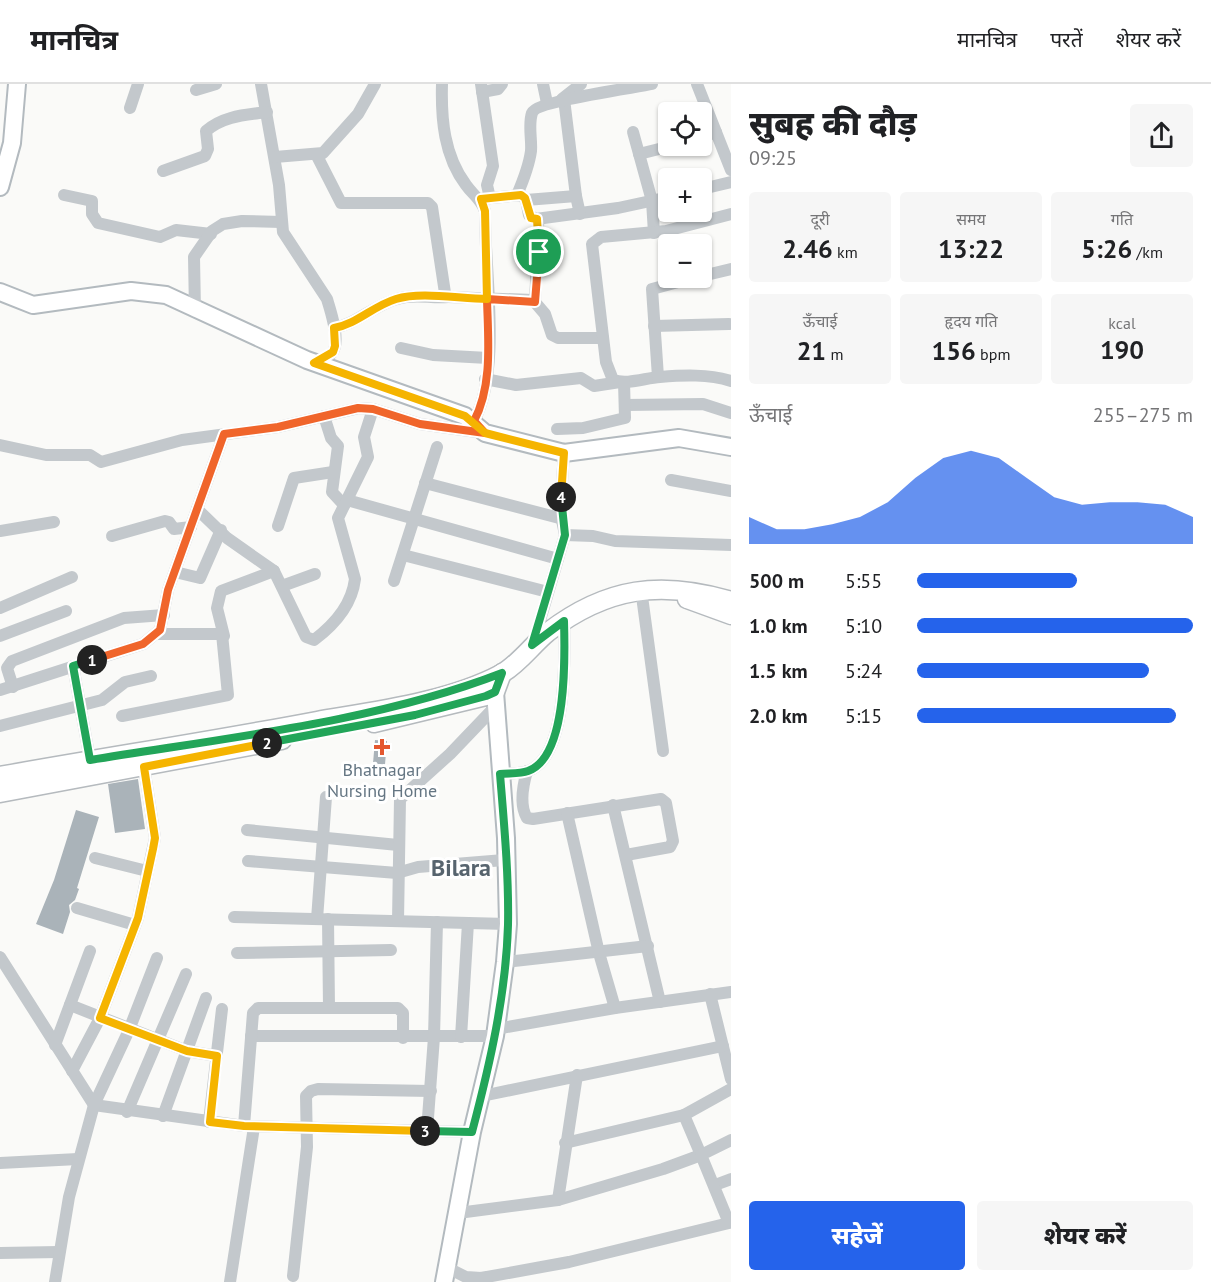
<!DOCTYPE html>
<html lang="hi">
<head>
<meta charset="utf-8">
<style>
  :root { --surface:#fff; --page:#f6f6f6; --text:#202124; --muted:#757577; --line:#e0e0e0; --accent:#2563eb }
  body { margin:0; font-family:"PT Sans","Noto Sans Devanagari",sans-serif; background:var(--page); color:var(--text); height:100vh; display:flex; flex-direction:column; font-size:22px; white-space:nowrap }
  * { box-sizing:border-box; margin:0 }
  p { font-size:20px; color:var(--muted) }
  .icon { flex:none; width:33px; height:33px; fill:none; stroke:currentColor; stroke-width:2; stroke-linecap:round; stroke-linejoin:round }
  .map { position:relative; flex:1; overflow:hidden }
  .sheet { display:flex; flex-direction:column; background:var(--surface); width:480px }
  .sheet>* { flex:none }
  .controls { position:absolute; left:658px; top:18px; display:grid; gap:12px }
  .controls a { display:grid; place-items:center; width:54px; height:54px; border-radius:6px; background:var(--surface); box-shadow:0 2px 4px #0004; font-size:30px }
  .pin { position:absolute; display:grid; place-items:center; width:51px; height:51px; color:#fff; margin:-26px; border:3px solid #fff; border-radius:50%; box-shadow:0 2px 6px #0007 }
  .km { position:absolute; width:30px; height:30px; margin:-15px; border-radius:50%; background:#222; color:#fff; font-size:16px; line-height:30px; text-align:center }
  .round { display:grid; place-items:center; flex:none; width:63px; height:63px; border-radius:6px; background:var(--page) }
  .headline { display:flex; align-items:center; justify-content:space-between; height:102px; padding:0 18px }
  h1 { font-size:33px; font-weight:800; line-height:45px }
  .metrics { display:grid; grid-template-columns:repeat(3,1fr); gap:9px; height:102px; padding:6px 18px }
  .metrics div { display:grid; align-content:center; border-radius:6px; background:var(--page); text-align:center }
  .metrics b { font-size:26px; font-weight:800 }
  .metrics small { font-size:16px; font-weight:400 }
  .metrics p { font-size:16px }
  .chart { height:168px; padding:12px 18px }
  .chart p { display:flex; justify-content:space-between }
  .chart svg { width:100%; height:108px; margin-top:6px; fill:var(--accent); opacity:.7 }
  .action { display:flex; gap:12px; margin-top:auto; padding:12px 18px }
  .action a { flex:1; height:69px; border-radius:6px; background:var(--accent); color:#fff; font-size:24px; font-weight:800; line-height:69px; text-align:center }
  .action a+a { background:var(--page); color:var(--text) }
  ul { padding:0 18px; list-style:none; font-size:20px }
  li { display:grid; grid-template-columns:96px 72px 1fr; align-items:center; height:45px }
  li i { height:15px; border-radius:8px; background:var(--accent) }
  header { display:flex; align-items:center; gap:36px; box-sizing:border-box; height:84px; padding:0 30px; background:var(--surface); border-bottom:2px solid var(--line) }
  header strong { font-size:28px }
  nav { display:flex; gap:33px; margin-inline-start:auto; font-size:21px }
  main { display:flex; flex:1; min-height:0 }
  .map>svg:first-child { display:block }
  .building { fill:#aab3b9 }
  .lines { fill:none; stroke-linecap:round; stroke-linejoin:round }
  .secondary-casing { stroke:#b3babf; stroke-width:20 }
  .primary-casing { stroke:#b5babe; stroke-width:21 }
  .street { stroke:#c3c8cc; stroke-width:12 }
  .secondary { stroke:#fff; stroke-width:16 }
  .primary { stroke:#fff; stroke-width:18 }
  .split-1-casing { stroke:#fff; stroke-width:12 }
  .split-2-casing { stroke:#fff; stroke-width:12 }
  .split-3-casing { stroke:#fff; stroke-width:12 }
  .split-4-casing { stroke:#fff; stroke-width:12 }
  .split-5-casing { stroke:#fff; stroke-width:12 }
  .split-1 { stroke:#f0652b; stroke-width:8 }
  .split-2 { stroke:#22a559; stroke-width:8 }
  .split-3 { stroke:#f5b400; stroke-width:8 }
  .split-4 { stroke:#22a559; stroke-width:8 }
  .split-5 { stroke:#f5b400; stroke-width:8 }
  .poi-dot { fill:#e4572e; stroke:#fff; stroke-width:2 }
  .labels { text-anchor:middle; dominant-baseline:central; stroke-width:6; stroke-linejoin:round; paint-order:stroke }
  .poi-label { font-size:18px; fill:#657683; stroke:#fff }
  .district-label { font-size:24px; font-weight:bold; fill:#57646e; stroke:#fff }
</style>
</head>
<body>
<header>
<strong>मानचित्र</strong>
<nav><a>मानचित्र</a><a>परतें</a><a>शेयर करें</a></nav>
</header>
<main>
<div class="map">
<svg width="731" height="1198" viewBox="0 0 731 1198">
  <rect width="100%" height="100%" fill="#fafaf8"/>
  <g class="building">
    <path d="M375,656L387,657L384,692L372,691Z"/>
    <path d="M138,695L145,745L115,749L108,700Z"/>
    <path d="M76,726L99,733L77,804L79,805L75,816L69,821L70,828L63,850L36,840L54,796Z"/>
  </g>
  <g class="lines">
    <defs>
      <g id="secondary">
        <path d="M0,103L12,59L17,0"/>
        <path d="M0,208L33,221L131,207L166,211L307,276L465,332L485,349L564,369L679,354L731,363"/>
        <path d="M444,1198L472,1048L495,952L505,878L508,840L506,754L495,608"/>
      </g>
      <g id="primary">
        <path d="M687,515L731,531"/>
        <path d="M374,639L486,612L495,608L502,589"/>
        <path d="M0,692C106,673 212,657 317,637C375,627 448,618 501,590C518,581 533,560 548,548C607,503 661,496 731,517"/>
        <path d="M0,709L282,656"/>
      </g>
    </defs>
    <use href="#secondary" class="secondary-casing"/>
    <use href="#primary" class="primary-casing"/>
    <g class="street">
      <path d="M261,0L279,101L283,148L327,215C331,228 341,258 332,269C328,274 320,276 314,279"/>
      <path d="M442,0C441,35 444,72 466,101C473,111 481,115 485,127C484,186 502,285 474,337"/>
      <path d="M481,0L493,82L487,101L490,114"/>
      <path d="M543,0L547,19"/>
      <path d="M697,0L731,86"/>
      <path d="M196,6L216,0"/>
      <path d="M482,8L498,5L502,0"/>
      <path d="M562,15L581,0"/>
      <path d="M564,15L576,112"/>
      <path d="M130,24L138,0"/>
      <path d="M633,48L652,117L654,149"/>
      <path d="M702,53L716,48"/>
      <path d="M316,70L341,119H428L432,123L445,209L448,213L533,216L545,230L552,251L558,254H603"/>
      <path d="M639,70L671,62"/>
      <path d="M275,73L323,69L358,30L375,0"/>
      <path d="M163,87L205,72L208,65L206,47C223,32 245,31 267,28"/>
      <path d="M702,105L731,98"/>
      <path d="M64,111L92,117V130L98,139L160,153L176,146L211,150"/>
      <path d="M517,111C523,97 529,82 531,67C532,55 528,41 532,29C536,17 633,4 652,0"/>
      <path d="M481,115L521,111L526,116L529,131L536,135L618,124L669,113"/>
      <path d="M526,116L576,112L580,130"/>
      <path d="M731,130L666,147L601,153L592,160L606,278L613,296C627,301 645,294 660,293C684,291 708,290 731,297"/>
      <path d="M702,192L731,185"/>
      <path d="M535,218C536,190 539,163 538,135"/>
      <path d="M195,227L194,173L212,147L223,140L242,137L281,138"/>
      <path d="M654,242L729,240"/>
      <path d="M334,244C357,240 374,221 397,215C415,209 431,215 448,213"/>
      <path d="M401,264L433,271L488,274"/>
      <path d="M658,293L652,205L693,194"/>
      <path d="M485,295L516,301L581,294L594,302L620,298"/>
      <path d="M625,321L703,320L731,329"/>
      <path d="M324,332L331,354L338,362L332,408L344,421"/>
      <path d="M557,345L583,344L625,334L624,298"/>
      <path d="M0,361L46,371H90L101,378L182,356L278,343L359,324L373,325L420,340L484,349"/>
      <path d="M671,396L731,407"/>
      <path d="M425,399L563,435"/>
      <path d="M347,416L558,475"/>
      <path d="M197,425L227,454L274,487L306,553L314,556C334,541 352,520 355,495L338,434L368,373L364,353L373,325"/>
      <path d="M278,442L294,394L333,388"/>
      <path d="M0,447L54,438"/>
      <path d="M565,451L593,452L615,457L731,461"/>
      <path d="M112,452L165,437L169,438L174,445L191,443"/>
      <path d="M403,471L548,508"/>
      <path d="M175,488L200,494L221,446"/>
      <path d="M394,497L437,363"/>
      <path d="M282,502L315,490"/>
      <path d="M641,505L663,667"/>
      <path d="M0,524L72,493"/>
      <path d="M0,552L66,527"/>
      <path d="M224,552L217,524L221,507L274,487"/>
      <path d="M533,560L565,451L560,426L564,369"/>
      <path d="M73,582L90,676"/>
      <path d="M13,603L7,584L12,577L124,534L164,531"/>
      <path d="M0,606L143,560L160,546L168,506L224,350"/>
      <path d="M122,632L228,611L222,550H157"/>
      <path d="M0,642L102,616L125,598L151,592"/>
      <path d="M527,687C523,701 519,721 527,734L533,735L661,715L666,719L673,757L670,763L626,771"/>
      <path d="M500,690C509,689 520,690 528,687C568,673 565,571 564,537"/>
      <path d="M613,721L660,918"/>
      <path d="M567,729L599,869L615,924"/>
      <path d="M247,746L398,761"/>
      <path d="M95,774L147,787"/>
      <path d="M248,777L397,789L418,783L504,776"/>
      <path d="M77,824L135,841"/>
      <path d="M234,833L508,840"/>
      <path d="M317,835L326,713"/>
      <path d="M328,835L329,924"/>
      <path d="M398,837L400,715L450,670L494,624"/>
      <path d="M237,869L391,866"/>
      <path d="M0,873L94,1021L244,1042L472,1048"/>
      <path d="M505,878L648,862"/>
      <path d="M710,910L731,995"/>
      <path d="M70,921L187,967L217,972"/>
      <path d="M496,945L615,924L731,908"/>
      <path d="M251,952H495"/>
      <path d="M461,953L468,839"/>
      <path d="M55,961L90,867"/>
      <path d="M72,987L100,934L138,834L155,754L144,683"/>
      <path d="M482,1012L723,962"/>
      <path d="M127,1028L186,890"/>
      <path d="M163,1032L206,914"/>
      <path d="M209,1038L222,925"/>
      <path d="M244,1042L253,929L258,924H398L403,929V954"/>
      <path d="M427,1047L434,953L437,838"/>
      <path d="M565,1059L684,1031"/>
      <path d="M0,1079L78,1075"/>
      <path d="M715,1101L731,1095"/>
      <path d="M558,1116L577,991"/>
      <path d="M458,1129L558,1116L663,1085L701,1071L684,1031L731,1005"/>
      <path d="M0,1169L59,1168"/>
      <path d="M448,1184L466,1193L481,1194L569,1178L729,1139L701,1071L731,1056"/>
      <path d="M293,1192L307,1063L306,1012L311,1007L318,1005L431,1007"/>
      <path d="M55,1198L69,1113L94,1021L129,946L157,874"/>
      <path d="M230,1198L254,1043"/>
    </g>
    <use href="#secondary" class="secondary"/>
    <use href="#primary" class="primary"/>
  </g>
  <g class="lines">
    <defs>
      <path id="split-1" d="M92,576L143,560L160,546L168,506L224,350L278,343L358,324L373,325L420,340L485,349L474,337C493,301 488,255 487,215L535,218L539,168"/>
      <path id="split-2" d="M92,576L73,582L90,676C224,654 376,638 502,589L495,608L486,612L415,631L267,659"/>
      <path id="split-3" d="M267,659L144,683L155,754L153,765L138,834L100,934L187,967L217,972L210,1038L244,1042L425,1047"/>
      <path id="split-4" d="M425,1047L472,1048C490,980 506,910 508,841C509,792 504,739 500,690C509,689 520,690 528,687C568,673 565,571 564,537L532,561L565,451L561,413"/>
      <path id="split-5" d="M539,168L537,135L531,134L525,114L521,111L481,115L485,127L487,215C460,215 421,207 396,215C373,222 357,240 334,244L335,262L333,268L314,279L465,332L485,349L564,369L561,413"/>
    </defs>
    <use href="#split-1" class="split-1-casing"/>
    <use href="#split-2" class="split-2-casing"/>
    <use href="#split-3" class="split-3-casing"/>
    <use href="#split-4" class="split-4-casing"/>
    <use href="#split-5" class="split-5-casing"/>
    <use href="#split-1" class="split-1"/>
    <use href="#split-2" class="split-2"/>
    <use href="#split-3" class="split-3"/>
    <use href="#split-4" class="split-4"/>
    <use href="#split-5" class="split-5"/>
  </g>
  <path class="poi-dot" d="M379 654h6v6h6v6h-6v6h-6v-6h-6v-6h6z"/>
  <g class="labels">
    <g class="poi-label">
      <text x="382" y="685">Bhatnagar<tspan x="382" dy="21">Nursing Home</tspan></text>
    </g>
    <g class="district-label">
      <text x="461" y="783">Bilara</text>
    </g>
  </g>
</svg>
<div class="controls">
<a><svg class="icon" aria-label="locate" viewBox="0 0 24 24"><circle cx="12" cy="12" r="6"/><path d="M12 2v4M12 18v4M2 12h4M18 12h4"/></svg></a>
<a>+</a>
<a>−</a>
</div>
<div class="pin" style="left:539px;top:168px;background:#1e9e55"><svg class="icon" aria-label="arrive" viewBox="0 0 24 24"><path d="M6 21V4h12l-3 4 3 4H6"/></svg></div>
<b class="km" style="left:92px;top:576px">1</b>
<b class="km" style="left:267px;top:659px">2</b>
<b class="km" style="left:425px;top:1047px">3</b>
<b class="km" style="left:561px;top:413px">4</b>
</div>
<section class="sheet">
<div class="headline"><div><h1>सुबह की दौड़</h1><p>09:25</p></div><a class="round"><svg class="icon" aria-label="share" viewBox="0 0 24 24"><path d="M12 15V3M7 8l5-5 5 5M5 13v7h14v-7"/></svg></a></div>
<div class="metrics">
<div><p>दूरी</p><b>2.46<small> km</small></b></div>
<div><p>समय</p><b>13:22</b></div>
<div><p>गति</p><b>5:26<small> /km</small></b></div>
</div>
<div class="metrics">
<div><p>ऊँचाई</p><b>21<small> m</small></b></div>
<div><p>हृदय गति</p><b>156<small> bpm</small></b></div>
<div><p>kcal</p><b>190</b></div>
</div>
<div class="chart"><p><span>ऊँचाई</span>255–275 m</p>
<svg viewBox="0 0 160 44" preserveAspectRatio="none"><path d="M0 44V33L10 38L20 38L30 36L40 33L50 27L60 17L70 9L80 6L90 9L100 17L110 25L120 28L130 27L140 27L150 28L160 33V44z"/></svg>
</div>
<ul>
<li><b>500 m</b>5:55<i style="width:58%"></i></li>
<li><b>1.0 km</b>5:10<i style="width:100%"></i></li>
<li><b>1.5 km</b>5:24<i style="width:84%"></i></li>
<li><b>2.0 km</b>5:15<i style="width:94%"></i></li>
</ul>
<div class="action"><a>सहेजें</a><a>शेयर करें</a></div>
</section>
</main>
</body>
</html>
